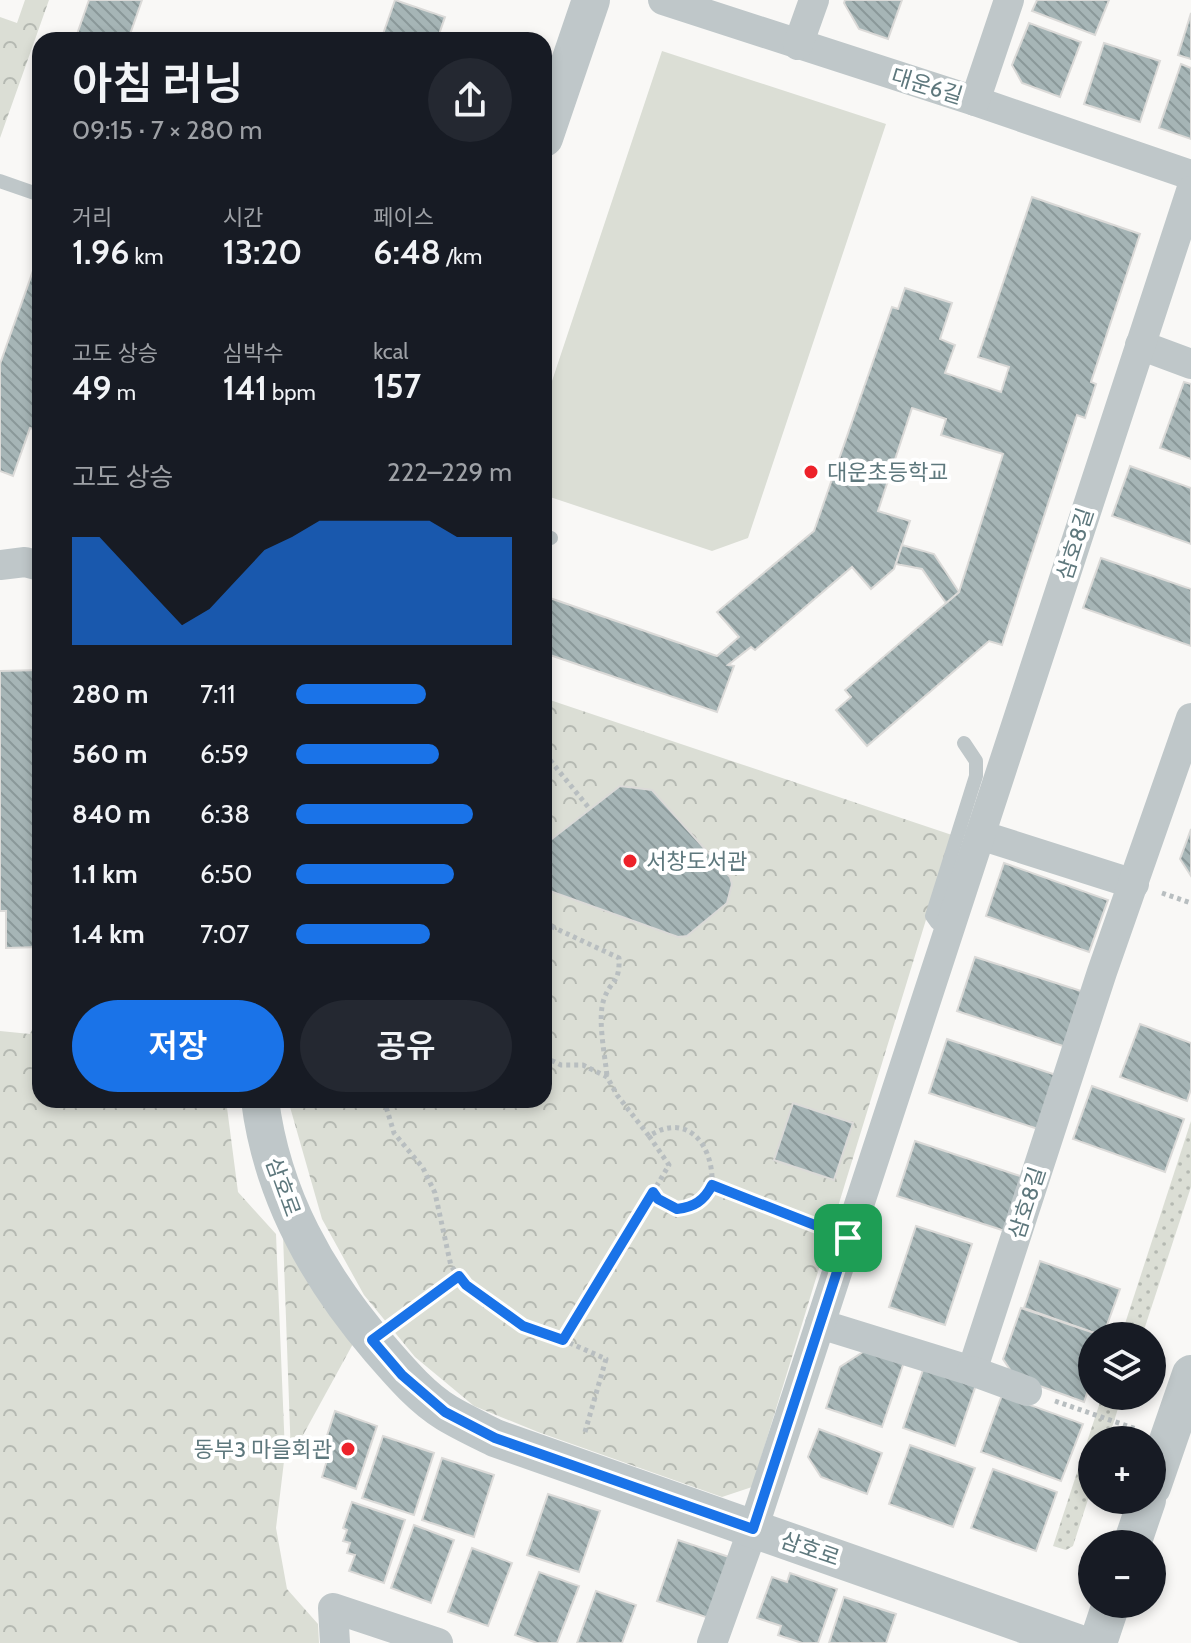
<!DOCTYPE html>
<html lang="ko">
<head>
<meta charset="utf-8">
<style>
  :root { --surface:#171b24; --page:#242831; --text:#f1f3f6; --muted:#9ea1a6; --accent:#1a73e8 }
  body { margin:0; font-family:Cabin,"Noto Sans KR",sans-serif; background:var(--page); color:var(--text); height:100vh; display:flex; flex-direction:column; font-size:30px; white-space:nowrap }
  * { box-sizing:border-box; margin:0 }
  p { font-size:26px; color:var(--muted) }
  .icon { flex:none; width:44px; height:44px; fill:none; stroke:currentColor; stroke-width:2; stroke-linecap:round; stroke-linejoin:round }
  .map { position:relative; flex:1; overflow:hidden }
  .side { position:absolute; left:32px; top:32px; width:520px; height:1076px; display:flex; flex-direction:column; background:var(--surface); border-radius:24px; box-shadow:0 4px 12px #0003 }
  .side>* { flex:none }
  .controls { position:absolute; left:1078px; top:1322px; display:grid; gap:16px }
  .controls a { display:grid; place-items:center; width:88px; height:88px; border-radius:50%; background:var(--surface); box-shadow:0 4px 12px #0003; font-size:40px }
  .pin { position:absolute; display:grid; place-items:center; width:68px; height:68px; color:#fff; margin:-34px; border-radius:16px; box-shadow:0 4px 12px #0006 }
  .round { display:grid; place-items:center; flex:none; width:84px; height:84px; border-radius:42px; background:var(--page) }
  .headline { display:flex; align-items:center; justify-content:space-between; height:136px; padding:0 40px }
  h1 { font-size:44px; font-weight:600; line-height:60px }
  .figures { display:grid; grid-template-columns:repeat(3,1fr); gap:12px; height:136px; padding:8px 40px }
  .figures div { display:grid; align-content:center }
  .figures b { font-size:34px; font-weight:600 }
  .figures small { font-size:22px; font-weight:400 }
  .figures p { font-size:22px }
  .chart { height:224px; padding:16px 40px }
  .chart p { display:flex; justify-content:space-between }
  .chart svg { width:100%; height:144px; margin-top:8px; fill:var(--accent); opacity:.7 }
  .cta { display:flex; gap:16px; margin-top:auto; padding:16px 40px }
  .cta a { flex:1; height:92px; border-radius:48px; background:var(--accent); color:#fff; font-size:32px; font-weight:600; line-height:92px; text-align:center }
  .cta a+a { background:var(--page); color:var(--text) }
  ul { padding:0 40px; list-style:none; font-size:26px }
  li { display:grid; grid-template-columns:128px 96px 1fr; align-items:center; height:60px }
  li i { height:20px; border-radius:10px; background:var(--accent) }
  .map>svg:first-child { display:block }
  .grass { fill:url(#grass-dots) }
  .forest { fill:url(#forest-crowns) }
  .garden { fill:#dbded5 }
  .building { fill:url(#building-back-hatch); stroke:#dbdad8; stroke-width:2 }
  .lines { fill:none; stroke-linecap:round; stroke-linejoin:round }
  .path { stroke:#b8bec0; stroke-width:5; stroke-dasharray:4 4; stroke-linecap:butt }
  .service { stroke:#bfc7c9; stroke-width:14 }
  .minor { stroke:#bfc7c9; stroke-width:30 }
  .tertiary { stroke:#bfc7c9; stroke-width:38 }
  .route-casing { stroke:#fff; stroke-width:16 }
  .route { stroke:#1a73e8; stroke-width:10 }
  .poi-dot { fill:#ed222a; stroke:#fff; stroke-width:3 }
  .labels { text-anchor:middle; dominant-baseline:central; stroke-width:8; stroke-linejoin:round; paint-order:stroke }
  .street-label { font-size:22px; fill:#5e787d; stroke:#fff }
  .poi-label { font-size:22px; fill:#5e787d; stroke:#fff; text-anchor:start }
</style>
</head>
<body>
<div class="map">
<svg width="1191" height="1643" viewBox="0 0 1191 1643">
  <defs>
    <pattern id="grass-dots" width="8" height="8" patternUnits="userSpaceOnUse" patternTransform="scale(2)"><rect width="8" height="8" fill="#dbded5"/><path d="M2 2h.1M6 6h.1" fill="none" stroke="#b5b9b2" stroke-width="1.8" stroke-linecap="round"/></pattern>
    <pattern id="forest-crowns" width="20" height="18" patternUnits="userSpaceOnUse" patternTransform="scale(2)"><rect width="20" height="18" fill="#dbded5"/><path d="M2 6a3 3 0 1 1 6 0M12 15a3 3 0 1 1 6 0" fill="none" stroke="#b5b9b2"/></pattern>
    <pattern id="building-back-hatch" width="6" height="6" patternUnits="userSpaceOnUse" patternTransform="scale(2)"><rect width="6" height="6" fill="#a6b5b6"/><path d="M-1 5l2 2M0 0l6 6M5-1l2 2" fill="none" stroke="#8a9899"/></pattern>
  </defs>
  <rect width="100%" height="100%" fill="#f9f8f6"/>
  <g class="grass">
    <path d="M1191,1121V1187L1142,1336H1121Z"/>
    <path d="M1102,1396H1122L1108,1440H1092V1487L1073,1546L1066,1550L1053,1546Z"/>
  </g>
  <g class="forest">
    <path d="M25,0H49L0,138V17L17,23Z"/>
    <path d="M544,698L952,835L752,1487L722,1497L538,1432L474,1406L415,1357L364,1295L322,1219L288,1100H544Z"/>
    <path d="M40,1010V1100H226L238,1192L276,1234L285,1453L276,1528L287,1589L318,1624L319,1643H0V1031L30,1034Z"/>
    <path d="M283,1235L354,1342L291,1457Z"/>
  </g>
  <path class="garden" d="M662,51L886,124L748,538L712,551L544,495V405Z"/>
  <g class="building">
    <path d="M89,0H142L128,40H75Z"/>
    <path d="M395,0L445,17L437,40H381Z"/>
    <path d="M845,0H902L888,39L859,29L844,3Z"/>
    <path d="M1037,0H1109L1095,35L1032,11Z"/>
    <path d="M1191,13V59L1178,55Z"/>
    <path d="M1029,23L1081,42L1060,97L1022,83L1012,65Z"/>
    <path d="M1104,43L1160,61L1140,122L1084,104Z"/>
    <path d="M1181,64L1191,68V139L1159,128Z"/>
    <path d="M1032,197L1140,234L1091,382L1096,384L1085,418L1077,415L1002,645L989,641L867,746L836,710L851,697L845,690L959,592L1003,454L941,435L946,419L912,408L878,511L910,521L894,569L871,589L852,567L755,650L751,647L728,665L734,666L717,712L544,653V596L717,656L739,637L717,612L814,531L892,307L898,309L905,288L952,303L940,339L955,345L945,373L1001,392L1009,367L978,357Z"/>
    <path d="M40,251V431L30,428L13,476L0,471V364Z"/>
    <path d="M1184,382L1191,384V459L1160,448Z"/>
    <path d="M1130,466L1191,488V544L1112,516Z"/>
    <path d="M902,545L934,554L959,592L946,603L922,569L896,564Z"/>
    <path d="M1101,558L1191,589V646L1083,608Z"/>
    <path d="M40,670V947L6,948V911H0V671Z"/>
    <path d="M620,786L652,790L730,877L732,884L727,903L687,936L678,937L547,890L544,887V845Z"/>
    <path d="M1191,829V876L1180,859Z"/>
    <path d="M1004,863L1108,900L1089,952L986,916Z"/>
    <path d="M975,957L1084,992L1066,1047L957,1011Z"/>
    <path d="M1140,1024L1191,1043V1089L1187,1101L1120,1077Z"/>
    <path d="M947,1039L1056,1075L1038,1129L929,1093Z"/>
    <path d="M1092,1086L1184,1119L1165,1172L1073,1139Z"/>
    <path d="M793,1103L853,1123L834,1180L774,1160Z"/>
    <path d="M915,1141L1023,1177L1005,1231L897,1196Z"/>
    <path d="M916,1226L972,1244L945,1325L889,1307Z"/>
    <path d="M1040,1261L1120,1289L1103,1336L1024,1308Z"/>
    <path d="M1021,1308L1103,1336H1092V1379L1084,1402L1015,1377L1003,1359Z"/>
    <path d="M866,1350L904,1362L882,1427L826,1408L840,1367Z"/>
    <path d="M924,1367L976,1385L955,1446L903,1428Z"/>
    <path d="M1002,1395L1083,1424L1061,1481L981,1452Z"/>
    <path d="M335,1411L377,1426L356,1489L322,1477L330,1450L323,1448Z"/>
    <path d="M819,1429L882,1453L867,1494L821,1477L808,1457Z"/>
    <path d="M383,1436L434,1453L414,1515L362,1498Z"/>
    <path d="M910,1445L975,1468L953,1527L889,1504Z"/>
    <path d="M442,1458L494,1475L474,1537L422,1520Z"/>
    <path d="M993,1469L1057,1492L1036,1551L971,1528Z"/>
    <path d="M548,1494L600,1511L579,1572L527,1555Z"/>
    <path d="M352,1502L405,1520L384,1583L349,1571L355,1555L347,1553L350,1543L343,1541L347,1530L343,1528Z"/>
    <path d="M414,1525L454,1540L431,1603L391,1588Z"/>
    <path d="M678,1540L729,1557L709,1618L657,1601Z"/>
    <path d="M472,1548L512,1563L488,1626L448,1612Z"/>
    <path d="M539,1572L579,1586L557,1643H537L515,1635Z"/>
    <path d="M790,1573L837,1589L818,1643H802L778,1635L781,1626L757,1618L772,1577L787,1582Z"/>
    <path d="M596,1591L636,1605L622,1643H577Z"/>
    <path d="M844,1597L896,1614L886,1643H829Z"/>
  </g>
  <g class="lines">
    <g class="path">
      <path d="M545,754L589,808"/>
      <path d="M1162,893L1191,903"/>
      <path d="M544,923L619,958C620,984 611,979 604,999C597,1018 605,1055 607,1076"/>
      <path d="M544,1057L561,1065H583L607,1077L617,1095L649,1136C688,1111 714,1146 712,1185L821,1228"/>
      <path d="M384,1100L394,1133L423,1168L435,1193L451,1266L466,1285L523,1326L563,1340"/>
      <path d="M649,1136L669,1165L653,1192"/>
      <path d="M398,1320L459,1276"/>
      <path d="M1055,1401L1136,1429"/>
      <path d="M585,1432L606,1359L563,1340L653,1192C670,1217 700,1210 712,1185"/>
    </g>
    <g class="service">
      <path d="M0,181L40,195"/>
      <path d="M544,536L551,538"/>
      <path d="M950,927L937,923L932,916L976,776V761L964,743"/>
    </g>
    <g class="minor">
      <path d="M663,0L975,101L1191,175"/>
      <path d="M798,45L814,0"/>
      <path d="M975,101L1009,0"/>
      <path d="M1140,345L1191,364"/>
      <path d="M0,565L25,562L40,566"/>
      <path d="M980,835L1134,884"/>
      <path d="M820,1324L972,1371L1102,972L1191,718"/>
      <path d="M972,1371L1027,1391"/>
      <path d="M335,1643L333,1608L438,1643"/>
      <path d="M712,1643L753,1529L1191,191"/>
    </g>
    <g class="tertiary">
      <path d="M544,138L591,0"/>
      <path d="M260,1100C272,1196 318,1277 380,1349C400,1372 421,1397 447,1413C462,1422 479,1430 495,1438L1077,1643"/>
      <path d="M1152,1487L1191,1374"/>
      <path d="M1132,1544L1147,1500"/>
      <path d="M1098,1643L1111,1604"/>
    </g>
  </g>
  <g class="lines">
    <defs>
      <path id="route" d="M712,1185L848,1238L753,1529L495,1438L445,1412L402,1375L372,1340L459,1276L466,1285L523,1326L563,1340L653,1192L658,1199L677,1209C694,1207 704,1201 712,1185Z"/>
    </defs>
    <use href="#route" class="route-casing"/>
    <use href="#route" class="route"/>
  </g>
  <g class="poi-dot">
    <circle cx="811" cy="472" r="8"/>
    <circle cx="630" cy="861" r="8"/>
    <circle cx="348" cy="1449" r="8"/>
  </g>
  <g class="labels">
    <g class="street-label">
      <text transform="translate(927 86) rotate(17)">대운6길</text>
      <text transform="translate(1075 544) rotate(-72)">삼호8길</text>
      <text transform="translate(283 1187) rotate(70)">삼호로</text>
      <text transform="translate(1027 1203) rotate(-72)">삼호8길</text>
      <text transform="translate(810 1549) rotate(19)">삼호로</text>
    </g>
    <g class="poi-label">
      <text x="827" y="472">대운초등학교</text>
      <text x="646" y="861">서창도서관</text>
      <text x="332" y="1449" text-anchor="end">동부3 마을회관</text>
    </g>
  </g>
</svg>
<div class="controls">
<a><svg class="icon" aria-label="layers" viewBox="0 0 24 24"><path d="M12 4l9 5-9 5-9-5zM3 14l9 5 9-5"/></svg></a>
<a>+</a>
<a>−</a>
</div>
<div class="pin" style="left:848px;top:1238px;background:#1e9e55"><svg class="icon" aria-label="arrive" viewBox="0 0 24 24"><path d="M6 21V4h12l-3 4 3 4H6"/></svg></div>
<section class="side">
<div class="headline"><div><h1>아침 러닝</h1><p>09:15 · 7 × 280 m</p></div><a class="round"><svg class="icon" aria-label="share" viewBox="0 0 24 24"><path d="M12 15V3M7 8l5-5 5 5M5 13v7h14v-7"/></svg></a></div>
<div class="figures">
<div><p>거리</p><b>1.96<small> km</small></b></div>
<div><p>시간</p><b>13:20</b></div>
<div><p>페이스</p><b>6:48<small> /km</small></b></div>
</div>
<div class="figures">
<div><p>고도 상승</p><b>49<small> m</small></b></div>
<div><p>심박수</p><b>141<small> bpm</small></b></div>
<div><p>kcal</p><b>157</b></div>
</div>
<div class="chart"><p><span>고도 상승</span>222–229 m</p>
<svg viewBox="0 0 160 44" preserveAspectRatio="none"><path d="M0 44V11L10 11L20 20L30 29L40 38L50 33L60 24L70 15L80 11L90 6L100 6L110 6L120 6L130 6L140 11L150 11L160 11V44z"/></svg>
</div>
<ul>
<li><b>280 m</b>7:11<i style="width:60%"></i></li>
<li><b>560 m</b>6:59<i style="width:66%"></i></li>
<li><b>840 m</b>6:38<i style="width:82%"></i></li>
<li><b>1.1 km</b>6:50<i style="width:73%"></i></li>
<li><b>1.4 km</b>7:07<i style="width:62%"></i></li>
</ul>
<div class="cta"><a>저장</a><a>공유</a></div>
</section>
</div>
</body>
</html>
